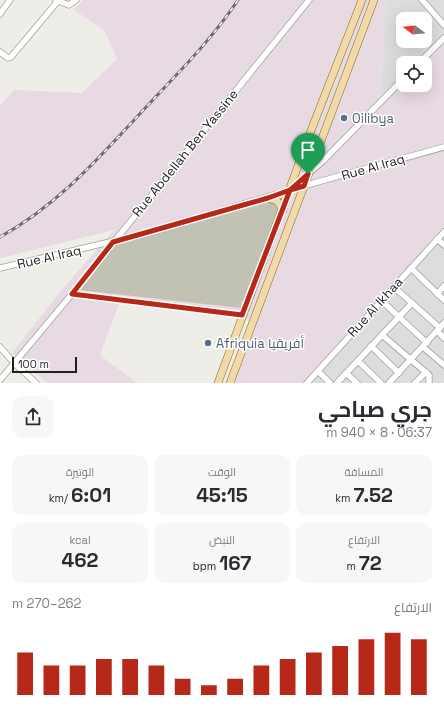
<!DOCTYPE html>
<html lang="ar">
<head>
<meta charset="utf-8">
<style>
  :root { --surface:#fff; --page:#f7f7f7; --text:#2b2b33; --muted:#7c7c81; --accent:#b62818 }
  body { margin:0; font-family:"Space Grotesk",Cairo,sans-serif; background:var(--page); color:var(--text); direction:rtl; height:100vh; display:flex; flex-direction:column; font-size:15px; white-space:nowrap }
  * { box-sizing:border-box; margin:0 }
  p { font-size:13px; color:var(--muted) }
  .icon { flex:none; width:22px; height:22px; fill:none; stroke:currentColor; stroke-width:2; stroke-linecap:round; stroke-linejoin:round }
  .map { position:relative; height:383px; overflow:hidden; direction:ltr }
  .details { display:flex; flex-direction:column; background:var(--surface); flex:1 }
  .details>* { flex:none }
  .needle { width:26px; rotate:286deg }
  .controls { position:absolute; left:396px; top:12px; display:grid; gap:8px }
  .controls a { display:grid; place-items:center; width:36px; height:36px; border-radius:8px; background:var(--surface); box-shadow:0 4px 16px #0002; font-size:20px }
  .scale { position:absolute; left:12px; bottom:10px; width:65px; box-sizing:border-box; padding-left:4px; border:2px solid #1f1f1f; border-top:0; font-size:11px; line-height:14px; white-space:nowrap; color:#1f1f1f; -webkit-text-stroke:3px #fff; paint-order:stroke }
  .pin { position:absolute; display:grid; place-items:center; width:34px; height:34px; color:#fff; margin:-41px -17px; border-radius:50% 50% 50% 0; rotate:-45deg; box-shadow:0 0 4px #0007 }
  .pin .icon { rotate:45deg }
  .round { display:grid; place-items:center; flex:none; width:42px; height:42px; border-radius:12px; background:var(--page) }
  .head { display:flex; align-items:center; justify-content:space-between; height:68px; padding:0 12px }
  h1 { font-size:22px; font-weight:700; line-height:30px }
  .figures { display:grid; grid-template-columns:repeat(3,1fr); gap:6px; height:68px; padding:4px 12px }
  .figures div { display:grid; align-content:center; border-radius:10px; background:var(--page); text-align:center }
  .figures b { font-size:20px; font-weight:700 }
  .figures small { font-size:11px; font-weight:400 }
  .figures p { font-size:11px }
  .chart { height:112px; padding:8px 12px }
  .chart p { display:flex; justify-content:space-between }
  .chart svg { width:100%; height:72px; margin-top:4px; stroke:var(--accent); stroke-width:6 }
  .map>svg:first-child { display:block }
  .residential { fill:#dddddc; fill-rule:evenodd }
  .industrial { fill:#e7dae3 }
  .construction { fill:#c1c2b3 }
  .lines { fill:none; stroke-linecap:round; stroke-linejoin:round }
  .minor-casing { stroke:#a0a0a0; stroke-width:7 }
  .major-casing { stroke:#886d12; stroke-width:8 }
  .minor { stroke:#fff; stroke-width:5.5 }
  .major { stroke:#f1d9aa; stroke-width:7 }
  .rail-casing { stroke:#6d6d6d; stroke-width:3 }
  .rail { stroke:#fff; stroke-width:1.5; stroke-dasharray:4.5; stroke-linecap:butt }
  .route-casing { stroke:#fff; stroke-width:8 }
  .route { stroke:#b62818; stroke-width:5 }
  .service-dot { fill:#5c6f8a; stroke:#fff; stroke-width:1.5 }
  .labels { text-anchor:middle; dominant-baseline:central; stroke-width:3; stroke-linejoin:round; paint-order:stroke }
  .service-label { font-size:13px; fill:#4e5e75; stroke:#fff; text-anchor:start }
  .street-label { font-size:13px; fill:#1f1f1f; stroke:#fff }
</style>
</head>
<body>
<div class="map">
<svg width="444" height="383" viewBox="0 0 444 383">
  <rect width="100%" height="100%" fill="#efede7"/>
  <g class="residential">
    <path d="M386,0H444V41L422,63H403V83L379,107ZM403,19H425V41H403Z"/>
    <path d="M444,226V383H308Z"/>
  </g>
  <path class="industrial" d="M83,0H386L379,106L403,83V85H425V63H422L444,41V226L308,383H229L253,320L120,301L100,355L137,383H47L12,353L60,292L114,230L0,258V106L14,90L82,93L117,59L104,30L74,10Z"/>
  <path class="construction" d="M283,197L241,308L79,290L116,243Z"/>
  <g class="lines">
    <defs>
      <g id="minor">
        <path d="M56,0L69,5L76,0"/>
        <path d="M422,0L444,25"/>
        <path d="M0,14L10,0"/>
        <path d="M0,52L8,58L11,57L58,1"/>
        <path d="M419,63L444,38"/>
        <path d="M291,189L324,160L403,79"/>
        <path d="M437,239L444,245"/>
        <path d="M0,268L152,232L296,188L444,147"/>
        <path d="M411,268L444,300"/>
        <path d="M394,287L440,328"/>
        <path d="M72,294L242,315"/>
        <path d="M437,294L444,286"/>
        <path d="M382,301L427,343"/>
        <path d="M437,331L444,338"/>
        <path d="M382,335L429,375V383"/>
        <path d="M371,346L399,373"/>
        <path d="M0,347L14,363L36,383"/>
        <path d="M423,347L444,365"/>
        <path d="M358,361L381,383"/>
        <path d="M318,371L330,383"/>
        <path d="M346,373L357,383"/>
        <path d="M0,380L72,294L309,0"/>
        <path d="M307,383L444,232"/>
        <path d="M337,383L412,303"/>
        <path d="M389,383L444,323"/>
        <path d="M415,383L426,372"/>
      </g>
      <g id="major">
        <path d="M268,198L277,201L283,210"/>
        <path d="M218,383L312,128L362,0"/>
        <path d="M230,383L374,0"/>
      </g>
    </defs>
    <use href="#minor" class="minor-casing"/>
    <use href="#major" class="major-casing"/>
    <use href="#minor" class="minor"/>
    <use href="#major" class="major"/>
    <defs>
      <path id="rail" d="M0,237C61,203 102,154 149,104C180,71 213,38 238,0"/>
    </defs>
    <use href="#rail" class="rail-casing"/>
    <use href="#rail" class="rail"/>
  </g>
  <g class="lines">
    <defs>
      <path id="route" d="M308,174L290,190L268,198L113,242L72,294L242,315L290,190L304,186L308,174"/>
    </defs>
    <use href="#route" class="route-casing"/>
    <use href="#route" class="route"/>
  </g>
  <g class="service-dot">
    <circle cx="344" cy="118" r="4"/>
    <circle cx="208" cy="343" r="4"/>
  </g>
  <g class="labels">
    <g class="service-label">
      <text x="352" y="118">Oilibya</text>
      <text x="216" y="343">Afriquia أفريقيا</text>
    </g>
    <g class="street-label">
      <text transform="translate(185 153) rotate(-51)">Rue Abdellah Ben Yassine</text>
      <text transform="translate(373 167) rotate(-16)">Rue Al Iraq</text>
      <text transform="translate(49 257) rotate(-13)">Rue Al Iraq</text>
      <text transform="translate(375 307) rotate(-48)">Rue Al Ikhaa</text>
    </g>
  </g>
</svg>
<div class="controls">
<a><svg class="needle" viewBox="-14 -14 28 28"><path d="M0-13l5 13h-10z" fill="#e53935"/><path d="M0 13l5-13h-10z" fill="#7c7c81"/></svg></a>
<a><svg class="icon" aria-label="locate" viewBox="0 0 24 24"><circle cx="12" cy="12" r="6"/><path d="M12 2v4M12 18v4M2 12h4M18 12h4"/></svg></a>
</div>
<div class="scale">100 m</div>
<div class="pin" style="left:308px;top:174px;background:#1e9e55"><svg class="icon" aria-label="arrive" viewBox="0 0 24 24"><path d="M6 21V4h12l-3 4 3 4H6"/></svg></div>
</div>
<section class="details">
<div class="head"><div><h1>جري صباحي</h1><p>06:37 · 8 × 940 m</p></div><a class="round"><svg class="icon" aria-label="share" viewBox="0 0 24 24"><path d="M12 15V3M7 8l5-5 5 5M5 13v7h14v-7"/></svg></a></div>
<div class="figures">
<div><p>المسافة</p><b>7.52<small> km</small></b></div>
<div><p>الوقت</p><b>45:15</b></div>
<div><p>الوتيرة</p><b>6:01<small> /km</small></b></div>
</div>
<div class="figures">
<div><p>الارتفاع</p><b>72<small> m</small></b></div>
<div><p>النبض</p><b>167<small> bpm</small></b></div>
<div><p>kcal</p><b>462</b></div>
</div>
<div class="chart"><p><span>الارتفاع</span>262–270 m</p>
<svg viewBox="0 0 160 44" preserveAspectRatio="none"><path d="M5 44V18M15 44V26M25 44V26M35 44V22M45 44V22M55 44V26M65 44V34M75 44V38M85 44V34M95 44V26M105 44V22M115 44V18M125 44V14M135 44V10M145 44V6M155 44V10"/></svg>
</div>
</section>
</body>
</html>
